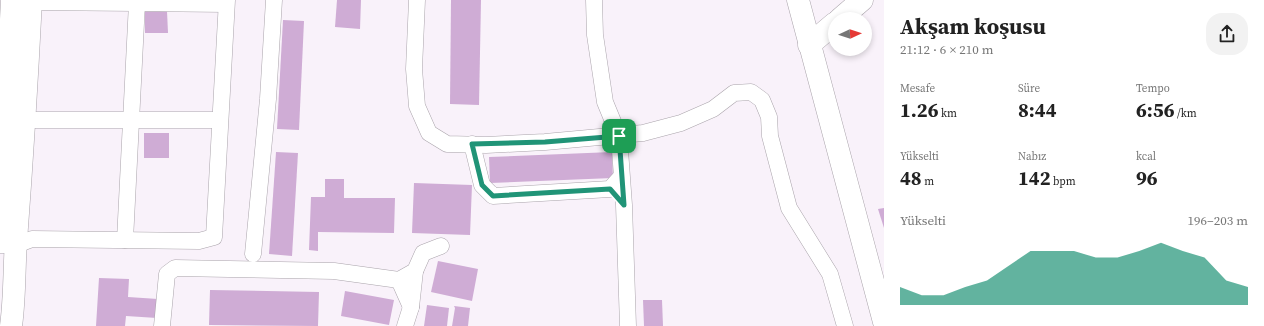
<!DOCTYPE html>
<html lang="tr">
<head>
<meta charset="utf-8">
<style>
  :root { --surface:#fff; --page:#f2f2f2; --text:#222; --muted:#767676; --accent:#209477 }
  body { margin:0; font-family:"Source Serif 4",serif; background:var(--page); color:var(--text); height:100vh; display:flex; flex-direction:column; font-size:15px; white-space:nowrap }
  * { box-sizing:border-box; margin:0 }
  p { font-size:13px; color:var(--muted) }
  .icon { flex:none; width:22px; height:22px; fill:none; stroke:currentColor; stroke-width:2; stroke-linecap:round; stroke-linejoin:round }
  .map { position:relative; flex:1; overflow:hidden }
  .drawer { display:flex; flex-direction:column; background:var(--surface); width:380px }
  .drawer>* { flex:none }
  .needle { width:26px; rotate:87deg }
  .controls { position:absolute; left:828px; top:12px; display:grid; gap:8px }
  .controls a { display:grid; place-items:center; width:44px; height:44px; border-radius:50%; background:var(--surface); box-shadow:0 2px 6px #0003; font-size:20px }
  .pin { position:absolute; display:grid; place-items:center; width:34px; height:34px; color:#fff; margin:-17px; border-radius:8px; box-shadow:0 2px 6px #0006 }
  .round { display:grid; place-items:center; flex:none; width:42px; height:42px; border-radius:16px; background:var(--page) }
  .head { display:flex; align-items:center; justify-content:space-between; height:68px; padding:0 16px }
  h1 { font-size:22px; font-weight:700; line-height:30px }
  .stats { display:grid; grid-template-columns:repeat(3,1fr); gap:6px; height:68px; padding:4px 16px }
  .stats div { display:grid; align-content:center }
  .stats b { font-size:20px; font-weight:700 }
  .stats small { font-size:11px; font-weight:400 }
  .stats p { font-size:11px }
  .chart { height:112px; padding:8px 16px }
  .chart p { display:flex; justify-content:space-between }
  .chart svg { width:100%; height:72px; margin-top:4px; fill:var(--accent); opacity:.7 }
  main { display:flex; flex:1; min-height:0 }
  .map>svg:first-child { display:block }
  .building { fill:#cfacd5 }
  .lines { fill:none; stroke-linecap:round; stroke-linejoin:round }
  .street-casing { stroke:#aaa4ab; stroke-width:17 }
  .secondary-casing { stroke:#aaa4ab; stroke-width:23 }
  .street { stroke:#fff; stroke-width:16 }
  .secondary { stroke:#fff; stroke-width:22 }
  .route-casing { stroke:#fff; stroke-width:8 }
  .route { stroke:#209477; stroke-width:5 }
</style>
</head>
<body>
<main>
<div class="map">
<svg width="884" height="326" viewBox="0 0 884 326">
  <rect width="100%" height="100%" fill="#f9f2fa"/>
  <g class="building">
    <path d="M337,0H361L360,29L335,27Z"/>
    <path d="M451,0H481L479,105L450,104Z"/>
    <path d="M145,11H167L168,33H145Z"/>
    <path d="M283,20L304,21L299,130L277,129Z"/>
    <rect x="144" y="133" width="25" height="25"/>
    <path d="M276,152L298,153L292,256L269,254Z"/>
    <path d="M612,152L613,178L490,183L489,157Z"/>
    <path d="M325,179H344V198H395L394,233L318,232V251L309,250L311,197H325Z"/>
    <path d="M414,183L472,185L470,235L412,233Z"/>
    <path d="M884,208V228L878,209Z"/>
    <path d="M438,261L478,269L472,301L431,292Z"/>
    <path d="M99,278L129,279L128,297L158,299L157,318L126,316L125,326H96Z"/>
    <path d="M210,290L319,292L318,326L209,325Z"/>
    <path d="M345,291L394,300L389,325L341,316Z"/>
    <path d="M643,300H662L663,326H644Z"/>
    <path d="M427,305L449,308L447,326H424Z"/>
    <path d="M454,306L470,308L468,326H452L455,308Z"/>
  </g>
  <g class="lines">
    <defs>
      <g id="street">
        <path d="M417,0L414,69L417,106L429,133L447,144L486,145L545,142L643,133L681,123L713,109L734,93L751,92L762,100L769,117L770,136L789,208L830,274L845,326"/>
        <path d="M594,0L595,35L605,102L619,136L624,205L628,326"/>
        <path d="M31,2L137,3"/>
        <path d="M25,120H220"/>
        <path d="M472,144L482,185L493,196L610,189L621,177"/>
        <path d="M125,240L137,3L226,4"/>
        <path d="M0,245H16L32,239L199,241L214,237L227,0"/>
        <path d="M253,254L268,99L274,0"/>
        <path d="M399,280L411,307L415,271"/>
        <path d="M162,326L167,274L175,268L334,271L399,280L415,271L423,253L441,246"/>
        <path d="M405,326L411,307"/>
      </g>
      <g id="secondary">
        <path d="M798,0L884,322"/>
        <path d="M840,19L862,0"/>
        <path d="M809,45L835,23"/>
        <path d="M0,230L12,0"/>
        <path d="M11,326C15,297 14,269 16,241C22,161 27,80 31,0"/>
      </g>
    </defs>
    <use href="#street" class="street-casing"/>
    <use href="#secondary" class="secondary-casing"/>
    <use href="#street" class="street"/>
    <use href="#secondary" class="secondary"/>
  </g>
  <g class="lines">
    <defs>
      <path id="route" d="M619,136L624,205L610,189L493,196L482,185L472,144L545,142Z"/>
    </defs>
    <use href="#route" class="route-casing"/>
    <use href="#route" class="route"/>
  </g>
</svg>
<div class="controls">
<a><svg class="needle" viewBox="-14 -14 28 28"><path d="M0-13l5 13h-10z" fill="#e53935"/><path d="M0 13l5-13h-10z" fill="#767676"/></svg></a>
</div>
<div class="pin" style="left:619px;top:136px;background:#1e9e55"><svg class="icon" aria-label="arrive" viewBox="0 0 24 24"><path d="M6 21V4h12l-3 4 3 4H6"/></svg></div>
</div>
<section class="drawer">
<div class="head"><div><h1>Akşam koşusu</h1><p>21:12 · 6 × 210 m</p></div><a class="round"><svg class="icon" aria-label="share" viewBox="0 0 24 24"><path d="M12 15V3M7 8l5-5 5 5M5 13v7h14v-7"/></svg></a></div>
<div class="stats">
<div><p>Mesafe</p><b>1.26<small> km</small></b></div>
<div><p>Süre</p><b>8:44</b></div>
<div><p>Tempo</p><b>6:56<small> /km</small></b></div>
</div>
<div class="stats">
<div><p>Yükselti</p><b>48<small> m</small></b></div>
<div><p>Nabız</p><b>142<small> bpm</small></b></div>
<div><p>kcal</p><b>96</b></div>
</div>
<div class="chart"><p><span>Yükselti</span>196–203 m</p>
<svg viewBox="0 0 160 44" preserveAspectRatio="none"><path d="M0 44V33L10 38L20 38L30 33L40 29L50 20L60 11L70 11L80 11L90 15L100 15L110 11L120 6L130 11L140 15L150 29L160 33V44z"/></svg>
</div>
</section>
</main>
</body>
</html>
